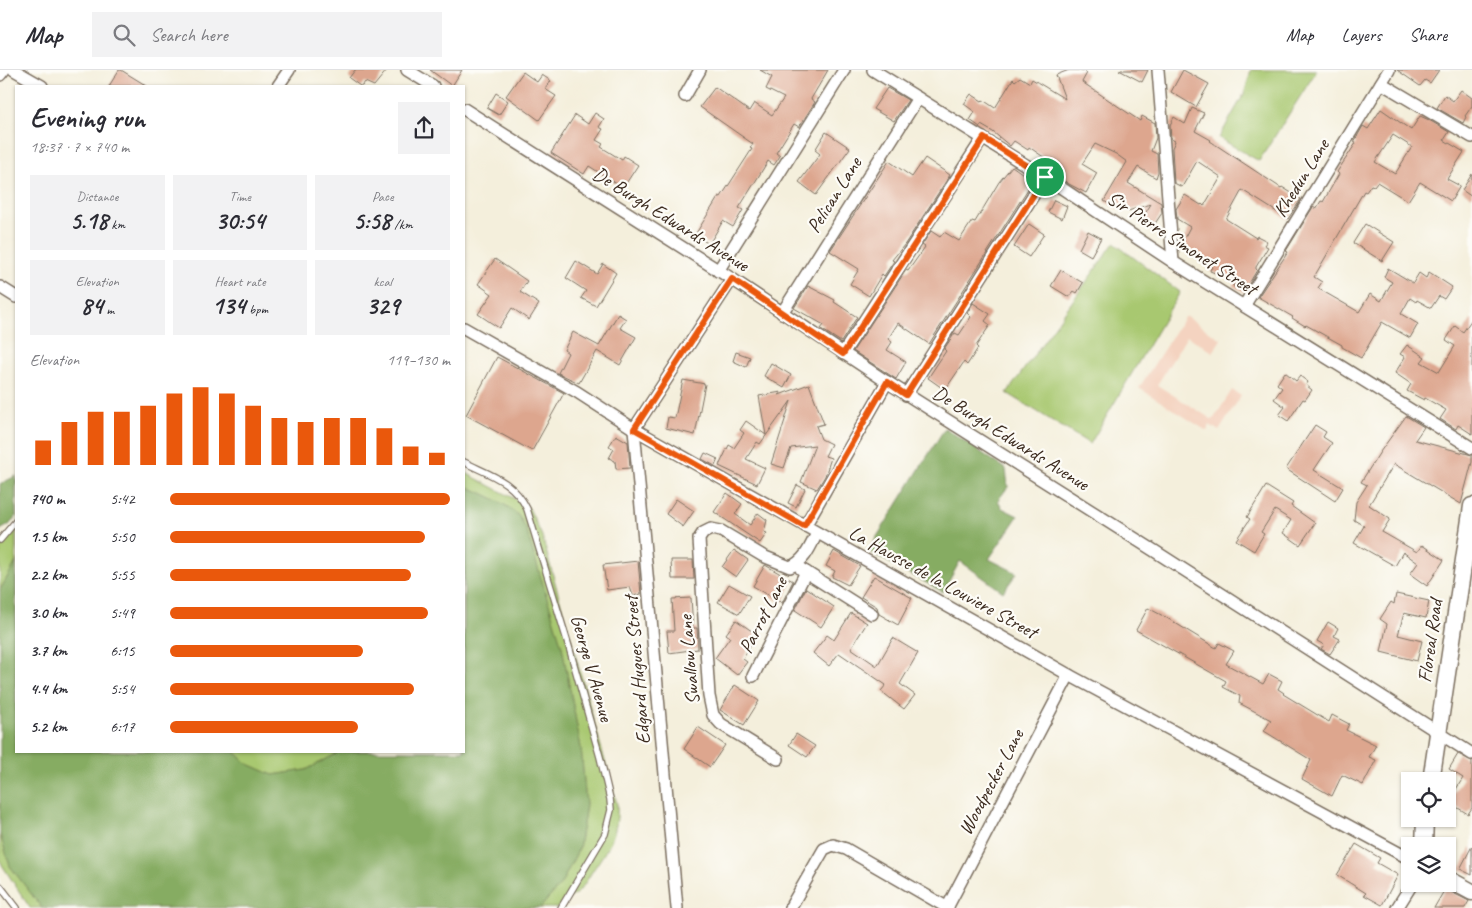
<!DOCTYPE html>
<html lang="en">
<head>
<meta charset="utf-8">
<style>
  :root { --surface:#fff; --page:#f2f2f3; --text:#2b2b33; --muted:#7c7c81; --line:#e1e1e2; --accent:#ea580c }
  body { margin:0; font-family:Caveat,sans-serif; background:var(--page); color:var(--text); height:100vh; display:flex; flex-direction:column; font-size:19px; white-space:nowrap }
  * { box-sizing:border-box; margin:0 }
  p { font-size:16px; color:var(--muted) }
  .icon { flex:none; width:28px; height:28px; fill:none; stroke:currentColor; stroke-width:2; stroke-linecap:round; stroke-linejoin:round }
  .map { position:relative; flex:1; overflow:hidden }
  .drawer { position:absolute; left:15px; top:15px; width:450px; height:668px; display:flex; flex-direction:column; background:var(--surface); border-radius:0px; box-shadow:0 1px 4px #0004 }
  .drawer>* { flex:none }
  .controls { position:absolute; left:1401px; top:702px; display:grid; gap:10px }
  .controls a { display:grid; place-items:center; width:55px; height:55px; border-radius:0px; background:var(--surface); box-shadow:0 1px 4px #0004; font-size:25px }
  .pin { position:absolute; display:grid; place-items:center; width:42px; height:42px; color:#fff; margin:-21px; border:2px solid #fff; border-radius:50%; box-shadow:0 1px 5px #0007 }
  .round { display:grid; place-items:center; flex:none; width:52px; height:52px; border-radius:0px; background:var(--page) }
  .headline { display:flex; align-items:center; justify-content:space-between; height:85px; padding:0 15px }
  h1 { font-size:28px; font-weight:700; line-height:38px }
  .stats { display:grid; grid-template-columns:repeat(3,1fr); gap:8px; height:85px; padding:5px 15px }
  .stats div { display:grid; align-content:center; border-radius:0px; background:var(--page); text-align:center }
  .stats b { font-size:25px; font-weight:700 }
  .stats small { font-size:14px; font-weight:400 }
  .stats p { font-size:14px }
  .chart { height:140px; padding:10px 15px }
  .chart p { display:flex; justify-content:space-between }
  .chart svg { width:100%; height:90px; margin-top:5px; stroke:var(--accent); stroke-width:6 }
  ul { padding:0 15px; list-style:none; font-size:16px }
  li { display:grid; grid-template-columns:80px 60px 1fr; align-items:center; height:38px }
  li i { height:12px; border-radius:6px; background:var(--accent) }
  header { display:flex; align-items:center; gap:30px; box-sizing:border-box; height:70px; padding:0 25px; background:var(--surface); border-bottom:1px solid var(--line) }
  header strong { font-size:24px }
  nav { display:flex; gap:28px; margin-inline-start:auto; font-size:18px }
  .search { width:350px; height:45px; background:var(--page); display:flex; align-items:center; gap:12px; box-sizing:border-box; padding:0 18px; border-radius:0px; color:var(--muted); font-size:19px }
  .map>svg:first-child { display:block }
  .built { fill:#f4d3c0 }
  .green { fill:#a8c86f; stroke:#727946 }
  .forest { fill:#86ac62; stroke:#606b40 }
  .building { fill:#dda68e; fill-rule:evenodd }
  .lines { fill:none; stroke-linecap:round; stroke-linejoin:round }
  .service-casing { stroke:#7c6f60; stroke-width:8 }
  .minor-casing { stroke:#7c6f60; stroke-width:14 }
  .secondary-casing { stroke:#7c6f60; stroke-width:19 }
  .service { stroke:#fff; stroke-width:5.5 }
  .minor { stroke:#fff; stroke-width:11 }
  .secondary { stroke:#fff; stroke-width:16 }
  .route-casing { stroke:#fff; stroke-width:10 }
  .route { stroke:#ea580c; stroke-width:6 }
  .labels { text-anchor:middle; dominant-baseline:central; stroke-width:4.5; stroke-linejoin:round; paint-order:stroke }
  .street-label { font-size:20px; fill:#3b2a1e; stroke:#fdfcf7 }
</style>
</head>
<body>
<header>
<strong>Map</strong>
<div class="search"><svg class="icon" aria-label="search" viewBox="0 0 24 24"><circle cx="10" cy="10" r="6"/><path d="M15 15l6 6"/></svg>Search here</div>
<nav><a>Map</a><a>Layers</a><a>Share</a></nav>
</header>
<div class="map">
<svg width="1472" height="838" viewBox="0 0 1472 838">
  <rect width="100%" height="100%" fill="#fdfcf7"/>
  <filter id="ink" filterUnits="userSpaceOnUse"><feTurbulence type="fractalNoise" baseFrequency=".02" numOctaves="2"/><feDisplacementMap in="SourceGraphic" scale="10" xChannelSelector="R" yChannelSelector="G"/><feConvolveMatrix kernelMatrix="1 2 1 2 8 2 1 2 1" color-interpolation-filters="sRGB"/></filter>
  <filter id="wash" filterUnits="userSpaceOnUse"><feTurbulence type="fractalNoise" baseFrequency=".0096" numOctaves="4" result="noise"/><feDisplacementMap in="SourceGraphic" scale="20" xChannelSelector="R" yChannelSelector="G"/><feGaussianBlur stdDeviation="1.12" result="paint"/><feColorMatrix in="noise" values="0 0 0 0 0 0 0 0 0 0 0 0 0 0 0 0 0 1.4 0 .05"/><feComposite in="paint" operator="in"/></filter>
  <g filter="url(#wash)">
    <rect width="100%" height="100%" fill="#f4efdc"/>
    <path class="built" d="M1185,246L1221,269L1213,282L1187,266L1157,315L1213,350L1232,320L1241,326L1219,361L1210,355L1207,361L1139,318Z"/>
    <g class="green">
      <path d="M1251,0H1317L1259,91L1219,68L1244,24Z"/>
      <path d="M1114,173L1180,222L1090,374L1007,323Z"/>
      <path d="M464,402L523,433L529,438L542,466L617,734C619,765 608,777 592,802C588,808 584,816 579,821C572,828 562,829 558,838H540L561,814L579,778L586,735L581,678L562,577L526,459C524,456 522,451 520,448C510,434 479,422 464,415Z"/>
      <path d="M16,456V492L0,520V474Z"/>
      <path d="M234,681H338L336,684L306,700L273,705L248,694Z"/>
      <path d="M0,764L10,796L42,838H30L2,795L0,789Z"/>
    </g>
    <g class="forest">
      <path d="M945,358L1006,399L1008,417L998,430L1002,438L1018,446L989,489L1017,503L1003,522L960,491L943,522L868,481Z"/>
      <path d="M16,406V447L9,455L0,460V414Z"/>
      <path d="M464,415C479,422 510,434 520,448C522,451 524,456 526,459L562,577L581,678L586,735L579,778L561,814L540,838H42L10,796L0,764V520L16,492V681H234L248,694L273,705L306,700L336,684L338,681H464Z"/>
    </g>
    <g id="blocks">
      <g class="building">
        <path d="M119,0H121L147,16H109Z"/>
        <path d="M355,0H387L374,16L365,12L362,16H360L349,8Z"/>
        <path d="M430,0H462L452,16Z"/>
        <path d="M760,0H828L811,29L815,32L799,57L794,54L776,83L780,86L774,95L768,91L739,138L743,140L733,157L723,151L709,174L695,165L719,126L721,127L752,79L750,78L753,74L700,37L715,17L749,41L754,33L772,45L784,28L766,19L772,7Z"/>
        <path d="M1069,0H1082L1087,3L1082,12L1140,51L1142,46L1155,53L1156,68L1151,81L1157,84L1158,102L1156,108L1138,97L1128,113L1161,133L1162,143L1152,158L1141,150L1151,134L1128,141L1119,136L1117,139L1104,131L1127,92L1116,84L1095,74L1082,94L1097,103L1086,123L1069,114L1051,102L1054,97L1044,89L1045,88L1029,77L1028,80L1014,71L1010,76L993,62L981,55L980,57L970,50L975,42L964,34L971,24L982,31L983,30L995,38L1013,9L1015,11L1020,7L1030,13L1032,9L1065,29L1056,5Z"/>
        <path d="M1119,0H1148L1142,12Z"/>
        <path d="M1183,0L1209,14L1196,37L1171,22Z"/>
        <path d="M1397,0H1439L1430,13L1425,10L1420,16Z"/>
        <path d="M523,2L537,12L542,5L551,11L545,19L556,26L539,50L506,26Z"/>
        <path d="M887,18L908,30L894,51L873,39Z"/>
        <path d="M1461,20L1472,28V36L1465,46L1466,47L1463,53L1437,38L1445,25L1453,31Z"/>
        <path d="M496,23L508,31L499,45L487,38Z"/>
        <path d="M1192,38L1204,43L1195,61L1211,70L1210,71L1281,118L1282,117L1301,129L1288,149L1242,120L1226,149L1256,168L1257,166L1267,171L1264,175L1268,177L1256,197V199L1257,200L1244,222L1233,216L1235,211L1210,201L1212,196L1179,178L1190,157L1177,149L1176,139L1185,125L1201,135L1202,134L1204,136L1221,107L1197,91L1182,117L1174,113L1172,78L1175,71L1171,69L1170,55L1174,47L1185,54Z"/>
        <path d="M1381,39L1411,60L1420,46L1429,50L1449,62L1444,70L1464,82L1447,109L1460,116L1451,131L1420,112L1408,131L1377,112L1374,116L1371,115L1366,122L1364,121L1314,207L1322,212L1318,218L1319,219L1359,242L1370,224L1381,231L1392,212L1384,207L1388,198L1413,213L1419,203L1426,208L1429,202L1452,217L1444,229L1439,226L1431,238L1417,230L1416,232L1410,228L1401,244L1418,254L1410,268L1382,252L1361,288L1342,277V275L1306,255L1305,256L1292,248L1293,247L1258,227L1288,182L1286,181L1313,137L1316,139L1321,131L1323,132L1339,104L1337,102L1356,73L1354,72L1363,56L1368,59ZM1393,65L1412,77L1395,104L1375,92Z"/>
        <path d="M595,43L604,49L599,57L603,59L596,70L603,74L601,77L622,90L624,86L638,95L623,118L589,96L584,104L551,83L575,45L588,54Z"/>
        <path d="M826,62L850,78L816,125L799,112L820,84L815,80Z"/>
        <path d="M925,88L950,105L905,174L892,190L894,191L884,206L882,204L869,226L850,214L859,199L830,181L889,91L912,107Z"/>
        <path d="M1012,96L1033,111L929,274L898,253L888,269L892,272L887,280L906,292L896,309L853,281L906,200L908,201L925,177L922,175L931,161L940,167L944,162L959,171L972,151L975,152L999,112Z"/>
        <path d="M1472,104V127L1462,120Z"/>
        <path d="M1054,130L1067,136L1062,149L1048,142Z"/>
        <path d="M1029,154L1044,164L1029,187L1014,177Z"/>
        <path d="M1365,154L1394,172L1382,191L1353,173Z"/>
        <path d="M1088,161L1101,168L1091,186L1079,179Z"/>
        <path d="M495,189L527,211L520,222L539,234L529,250L512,238L499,258L478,244L492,224L478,214Z"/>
        <path d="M576,191L597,204L603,194L616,203L596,236L581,228L586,221L566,208Z"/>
        <path d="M1061,200L1083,213L1077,223L1074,221L1069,227L1051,216Z"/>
        <path d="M808,216L835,230L834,232L857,247L841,272L821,259L824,255L794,238Z"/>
        <path d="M973,233L990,244L985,251L990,255L976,276L978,278L967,295L964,292L945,320L928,308L946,281L944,279L955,263L959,265L971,247L967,243Z"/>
        <path d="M618,244L626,249L620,258L636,267L620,295L597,281L579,313L558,303L568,283L564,280L573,262L599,276Z"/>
        <path d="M1472,249V364L1458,355L1456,359L1440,349L1446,340L1425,328L1424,330L1407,321L1411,314L1395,303L1405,287L1400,284L1407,275L1425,287L1421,292L1439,302L1455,276L1446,270L1455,256L1463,262Z"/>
        <path d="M736,282L750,287L746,297L733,291Z"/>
        <path d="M497,287L564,323L532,381L466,345Z"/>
        <path d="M771,293L791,305L784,318L764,306Z"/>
        <path d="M1285,302L1296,311L1300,306L1308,312L1306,315L1312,320L1305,330L1303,329L1288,351L1279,345L1285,337L1274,329L1282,318L1277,314Z"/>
        <path d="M683,310L705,314L695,365L666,358L668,347L675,348Z"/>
        <path d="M809,314L824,354L816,356L821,369L831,374L825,386L831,388L825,406L817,419L801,412L815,375L791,378L784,398L771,394L791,331L760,374L757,372L746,389L765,398L757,414L719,396L729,375L734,378L744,363L740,360L746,351L766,365L759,326L781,322L779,325Z"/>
        <path d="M1406,346L1424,357L1415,370L1472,385V392L1461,434L1394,394L1369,435L1390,449L1382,462L1417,482L1422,475L1444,490L1427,516L1410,504L1418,493L1403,482L1395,496L1354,473L1364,456L1354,450L1356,432L1367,415L1361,412L1380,382Z"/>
        <path d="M1315,355L1326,362L1323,367L1332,373L1314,400L1343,418L1335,431L1286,399Z"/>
        <path d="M616,365L628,372L630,398L616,399L615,391L609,388L614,379L609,376Z"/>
        <path d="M705,383L718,389L715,396L702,389Z"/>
        <path d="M797,415L805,419L796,437L788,433Z"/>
        <path d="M1266,416L1293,433L1291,436L1315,453L1300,475L1283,463L1291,450L1275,440L1261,462L1264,464L1254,481L1236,470L1250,449L1247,447Z"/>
        <path d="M727,423L742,434L735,444L750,455L758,443L767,450L764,462L767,463L760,473L714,442Z"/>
        <path d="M676,429L694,441L683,457L666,444Z"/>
        <path d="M734,480L748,490L736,507L722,497Z"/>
        <path d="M834,481L860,496L848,515L832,507L835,501L826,496Z"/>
        <path d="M671,490H693L694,509H672Z"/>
        <path d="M638,491L641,524L633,526L630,517L607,520L603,495Z"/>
        <path d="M765,495L793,511L782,533L753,516Z"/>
        <path d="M874,506L912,528L898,555L879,544L877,537L861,527Z"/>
        <path d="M729,514L750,526L739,544L718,532Z"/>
        <path d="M806,518L834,537L821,557L795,540Z"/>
        <path d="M1396,524L1429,531L1426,548L1404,543L1398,565L1422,571L1417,591L1381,582L1387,554L1380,549L1391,532L1394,534Z"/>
        <path d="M691,528L693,558H697L698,579L669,583L667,561H674L672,529Z"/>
        <path d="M1148,538L1167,548L1216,578L1219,573L1234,581L1226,594L1263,614L1269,604L1282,611L1278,619L1284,623L1283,624L1329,652L1332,645L1349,654L1346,660L1376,675L1369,687L1376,690L1363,715L1342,705L1332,726L1302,709L1311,690L1264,661L1271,650L1239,633L1240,626L1223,617L1226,611L1136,560Z"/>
        <path d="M851,543L867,553L851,578L877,596L893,568L918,583L900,614L915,625L904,639L881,621L886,615L839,583L829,596L813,583L827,565L834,570Z"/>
        <path d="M736,550L756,564L743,589L747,592L737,605L715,588L730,567L726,564Z"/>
        <path d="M1328,552L1338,558L1334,566L1340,569L1330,584L1321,579L1324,575L1317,571Z"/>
        <path d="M735,615L759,631L744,655L720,640Z"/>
        <path d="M698,657L725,675L710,697L684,679Z"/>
        <path d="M796,664L815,676L807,687L789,675Z"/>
        <path d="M1458,684L1472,691V738L1468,744L1448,732L1463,708L1449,699Z"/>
        <path d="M1356,774L1380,788L1377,793L1398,805L1382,835L1364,825L1366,823L1337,805Z"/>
        <path d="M1472,776V805L1460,799Z"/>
        <path d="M1445,819L1469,831L1465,838H1434Z"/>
      </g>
    </g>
  </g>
  <g filter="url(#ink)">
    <use href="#blocks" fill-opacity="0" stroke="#7c6f60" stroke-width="1"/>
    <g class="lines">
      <defs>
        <g id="service">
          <path d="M464,392C490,405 514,411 527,439L569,577L600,687L610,729L611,740L605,764L561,838"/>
          <path d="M0,470L16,451"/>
          <path d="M0,816L17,838"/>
        </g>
        <g id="minor">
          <path d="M14,0L42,16"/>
          <path d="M407,0L433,16"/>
          <path d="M873,0L1045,107L1173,192L1472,378"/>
          <path d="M1158,0L1173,192"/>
          <path d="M0,5L4,0"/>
          <path d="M1381,13L1472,67"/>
          <path d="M278,16L289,0"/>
          <path d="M685,26L700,0"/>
          <path d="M464,39L732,209L887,312L1153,480L1472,684"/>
          <path d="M718,201L844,0"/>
          <path d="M0,217L16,227"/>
          <path d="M1244,236L1389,0"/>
          <path d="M782,243L918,28"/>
          <path d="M464,258L577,322L634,359L1069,605L1410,789"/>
          <path d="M843,283L983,68"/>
          <path d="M906,325L1045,107"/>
          <path d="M805,456L887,312"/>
          <path d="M801,499L872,544"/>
          <path d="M753,606L806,502"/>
          <path d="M778,689L721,654L713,645L709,626L699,469L703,463L711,459L721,461L763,486L790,497C805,491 810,477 817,463"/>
          <path d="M677,838L634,359L732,209"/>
          <path d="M790,838L824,779L833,775L846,779L948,838"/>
          <path d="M947,838L1069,605"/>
          <path d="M1397,838L1412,814"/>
        </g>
        <g id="secondary">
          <path d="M1431,711L1472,436"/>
          <path d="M1424,776L1425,749"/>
          <path d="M1448,809L1472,822"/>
        </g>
      </defs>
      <use href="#service" class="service-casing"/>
      <use href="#minor" class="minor-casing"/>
      <use href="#secondary" class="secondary-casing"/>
      <use href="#service" class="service"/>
      <use href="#minor" class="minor"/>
      <use href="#secondary" class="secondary"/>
    </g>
  </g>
  <g class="lines" filter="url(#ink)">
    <defs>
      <path id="route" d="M984,68L1045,107L906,325L887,312L804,456L634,359L732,209L843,284Z"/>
    </defs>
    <use href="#route" class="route-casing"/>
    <use href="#route" class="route"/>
  </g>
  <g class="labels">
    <g class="street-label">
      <text transform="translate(1301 108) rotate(-58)">Khedun Lane</text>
      <text transform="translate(834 125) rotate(-58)">Pelican Lane</text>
      <text transform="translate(671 149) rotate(32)">De Burgh Edwards Avenue</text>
      <text transform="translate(1182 173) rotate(33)">Sir Pierre Simonet Street</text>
      <text transform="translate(1011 368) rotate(32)">De Burgh Edwards Avenue</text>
      <text transform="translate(943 512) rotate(29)">La Hausse de la Louviere Street</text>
      <text transform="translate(763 545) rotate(-63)">Parrot Lane</text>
      <text transform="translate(1430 571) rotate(-82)">Floreal Road</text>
      <text transform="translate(689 590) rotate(-95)">Swallow Lane</text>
      <text transform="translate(592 598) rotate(74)">George V Avenue</text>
      <text transform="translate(637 600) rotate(-95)">Edgard Hugues Street</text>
      <text transform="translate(991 712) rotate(-62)">Woodpecker Lane</text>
    </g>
  </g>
</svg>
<div class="controls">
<a><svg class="icon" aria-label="locate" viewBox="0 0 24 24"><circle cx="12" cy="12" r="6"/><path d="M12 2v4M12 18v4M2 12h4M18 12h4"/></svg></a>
<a><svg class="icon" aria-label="layers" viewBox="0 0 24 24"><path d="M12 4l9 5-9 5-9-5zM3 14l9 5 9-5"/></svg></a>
</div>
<div class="pin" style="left:1045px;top:107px;background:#1e9e55"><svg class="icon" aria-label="arrive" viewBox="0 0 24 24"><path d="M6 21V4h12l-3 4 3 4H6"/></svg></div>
<section class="drawer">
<div class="headline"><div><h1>Evening run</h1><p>18:37 · 7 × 740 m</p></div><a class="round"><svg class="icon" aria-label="share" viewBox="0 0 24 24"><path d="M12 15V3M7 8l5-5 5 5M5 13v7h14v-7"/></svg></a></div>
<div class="stats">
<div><p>Distance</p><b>5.18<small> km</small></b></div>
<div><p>Time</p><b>30:54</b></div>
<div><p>Pace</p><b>5:58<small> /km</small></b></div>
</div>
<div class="stats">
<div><p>Elevation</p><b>84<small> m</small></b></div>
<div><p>Heart rate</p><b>134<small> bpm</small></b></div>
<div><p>kcal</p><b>329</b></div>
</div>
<div class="chart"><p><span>Elevation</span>119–130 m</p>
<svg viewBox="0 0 160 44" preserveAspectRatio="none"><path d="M5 44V32M15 44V23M25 44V18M35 44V18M45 44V15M55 44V9M65 44V6M75 44V9M85 44V15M95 44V21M105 44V23M115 44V21M125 44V21M135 44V26M145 44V35M155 44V38"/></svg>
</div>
<ul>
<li><b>740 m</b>5:42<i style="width:100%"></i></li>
<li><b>1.5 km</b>5:50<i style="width:91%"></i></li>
<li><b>2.2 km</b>5:55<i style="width:86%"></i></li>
<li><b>3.0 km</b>5:49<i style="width:92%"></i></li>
<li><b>3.7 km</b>6:15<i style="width:69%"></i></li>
<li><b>4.4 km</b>5:54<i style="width:87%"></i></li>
<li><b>5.2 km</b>6:17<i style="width:67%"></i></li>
</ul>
</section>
</div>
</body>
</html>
